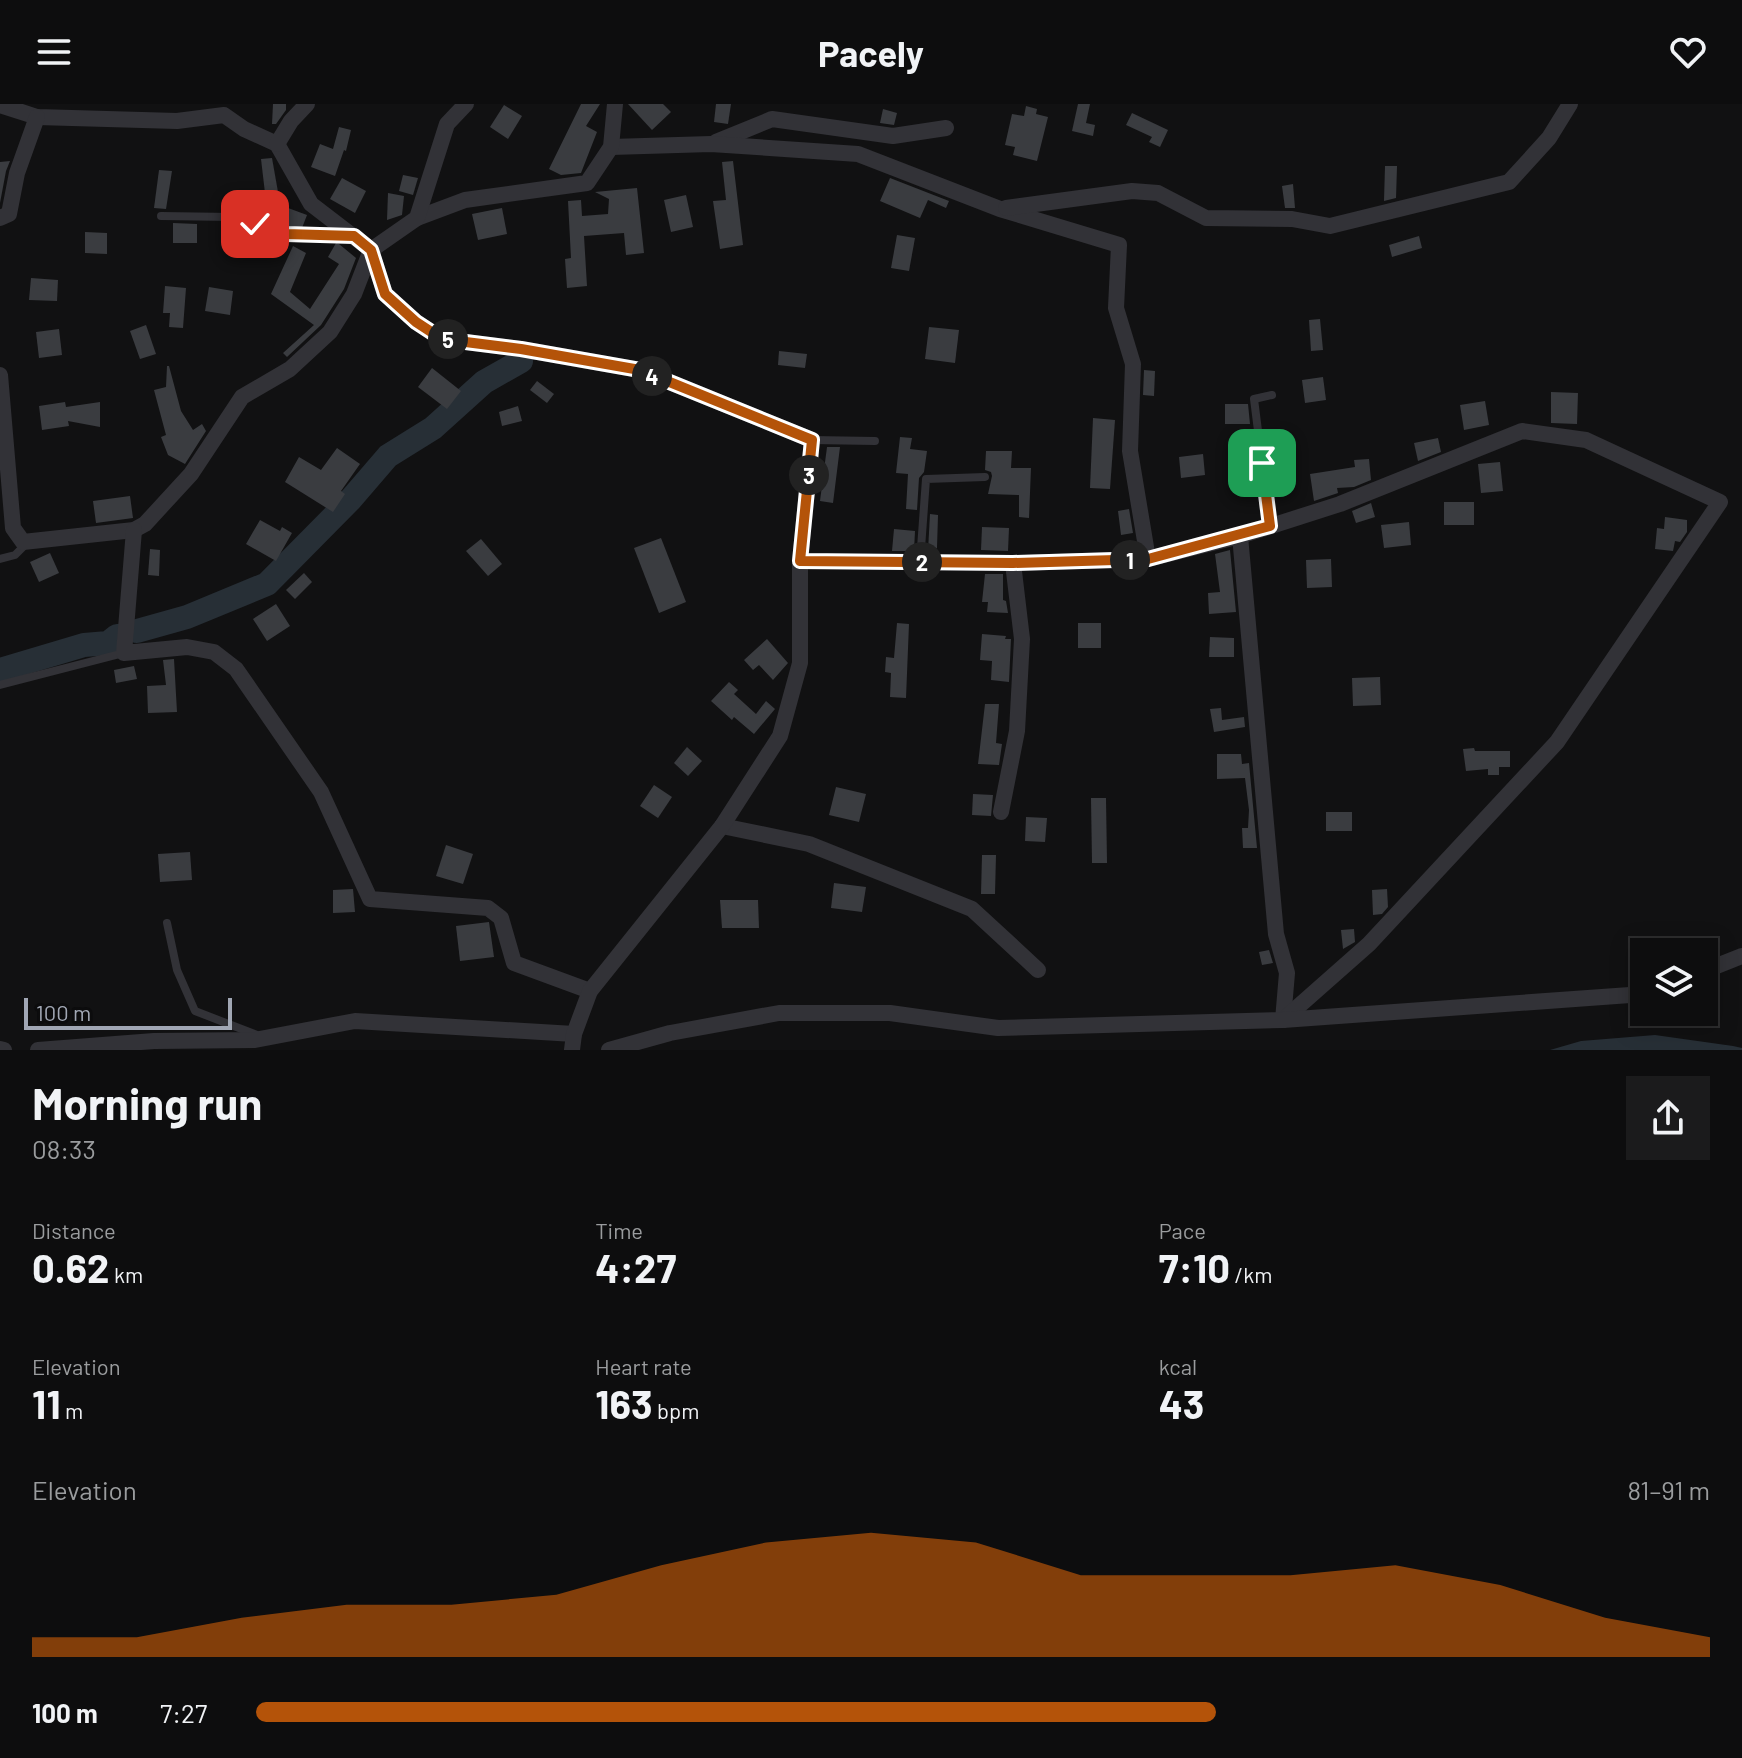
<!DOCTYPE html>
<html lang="en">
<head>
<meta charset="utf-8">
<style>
  :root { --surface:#0d0d0e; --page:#1b1b1c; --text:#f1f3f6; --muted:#9a9c9e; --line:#2d2d2e; --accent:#b45309 }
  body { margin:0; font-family:Barlow,sans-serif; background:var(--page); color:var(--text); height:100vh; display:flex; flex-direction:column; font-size:30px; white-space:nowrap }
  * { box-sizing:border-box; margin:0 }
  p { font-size:26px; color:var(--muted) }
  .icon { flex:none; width:44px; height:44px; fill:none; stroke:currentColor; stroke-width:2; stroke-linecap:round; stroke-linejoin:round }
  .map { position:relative; height:946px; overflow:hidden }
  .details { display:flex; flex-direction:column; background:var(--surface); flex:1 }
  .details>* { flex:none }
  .fabs { position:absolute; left:1630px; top:834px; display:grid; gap:16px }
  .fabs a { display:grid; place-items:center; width:88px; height:88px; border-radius:0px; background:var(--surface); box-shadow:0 4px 20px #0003,0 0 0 2px var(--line); font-size:40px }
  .scale { position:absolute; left:24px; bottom:20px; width:208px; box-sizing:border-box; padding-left:8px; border:4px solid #a1a7b4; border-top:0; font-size:22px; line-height:28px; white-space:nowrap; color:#a1a7b4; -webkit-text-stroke:6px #0c0c0d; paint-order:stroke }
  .pin { position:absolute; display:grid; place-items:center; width:68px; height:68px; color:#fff; margin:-34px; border-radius:16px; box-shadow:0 4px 12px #0006 }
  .km { position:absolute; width:40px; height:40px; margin:-20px; border-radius:50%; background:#222; color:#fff; font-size:22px; line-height:40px; text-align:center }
  .round { display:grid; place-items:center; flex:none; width:84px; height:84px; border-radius:0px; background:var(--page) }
  .overview { display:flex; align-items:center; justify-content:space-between; height:136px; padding:0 32px }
  h1 { font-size:44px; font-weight:700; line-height:60px }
  .stats { display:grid; grid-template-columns:repeat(3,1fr); gap:12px; height:136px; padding:8px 32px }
  .stats div { display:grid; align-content:center }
  .stats b { font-size:40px; font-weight:700 }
  .stats small { font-size:22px; font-weight:400 }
  .stats p { font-size:22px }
  .chart { height:224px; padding:16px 32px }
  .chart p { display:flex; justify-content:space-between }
  .chart svg { width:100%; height:144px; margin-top:8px; fill:var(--accent); opacity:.7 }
  ul { padding:0 32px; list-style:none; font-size:26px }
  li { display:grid; grid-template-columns:128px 96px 1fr; align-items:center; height:60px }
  li i { height:20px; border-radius:10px; background:var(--accent) }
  header { display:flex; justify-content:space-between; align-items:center; height:104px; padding:0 32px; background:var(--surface); font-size:36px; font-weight:700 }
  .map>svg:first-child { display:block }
  .water { fill:#272f36 }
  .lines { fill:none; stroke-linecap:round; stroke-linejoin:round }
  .river { stroke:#272f36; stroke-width:24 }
  .building { fill:#3a3c40 }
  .lane { stroke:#323237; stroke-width:8 }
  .street { stroke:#323237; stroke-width:16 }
  .route-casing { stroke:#fff; stroke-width:16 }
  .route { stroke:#b45309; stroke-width:10 }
</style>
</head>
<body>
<header><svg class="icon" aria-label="menu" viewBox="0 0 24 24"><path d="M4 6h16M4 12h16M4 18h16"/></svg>Pacely<svg class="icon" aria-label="heart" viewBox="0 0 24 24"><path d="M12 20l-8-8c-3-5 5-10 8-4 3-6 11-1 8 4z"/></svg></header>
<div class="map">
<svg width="1742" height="946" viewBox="0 0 1742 946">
  <rect width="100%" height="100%" fill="#111112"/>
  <path class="water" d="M1655,931L1733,942L1742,944V946H1550L1581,937Z"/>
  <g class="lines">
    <g class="river">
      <path d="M137,527L187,513L267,480L351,395L388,352L433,324L484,278L521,257"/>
      <path d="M0,566L84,541L108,539L117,532"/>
    </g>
  </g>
  <g class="building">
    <path d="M273,0H286V6L276,20H272Z"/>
    <path d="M581,0H600L586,22L597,28L581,69L561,71L549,65Z"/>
    <path d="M628,0H663L671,8L652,26Z"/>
    <path d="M716,0H731L728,20L714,18Z"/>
    <path d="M1078,0H1090L1086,19L1095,21L1093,32L1072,27Z"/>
    <path d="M504,1L522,12L508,35L490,23Z"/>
    <path d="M1026,2L1037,5L1036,10L1048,13L1037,57L1013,51L1015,43L1005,41L1012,10L1024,12Z"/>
    <path d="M883,5L897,9L894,21L880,19Z"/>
    <path d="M1132,9L1168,26L1160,43L1149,38L1152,33L1126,21Z"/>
    <path d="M339,23L351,26L346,47L344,46L335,72L311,63L320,40L333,45Z"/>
    <path d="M272,54L278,88L265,89L261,55Z"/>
    <path d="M10,57L6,67L0,99V58Z"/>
    <path d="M733,57L743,141L720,145L713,97L726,96L722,58Z"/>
    <path d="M1385,62H1397L1396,94L1384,97Z"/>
    <path d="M159,66L172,67L166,105L154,104Z"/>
    <path d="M403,71L418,74L413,91L399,87Z"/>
    <path d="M342,74L366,87L355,109L330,95Z"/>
    <path d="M890,74L949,97L946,104L928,96L920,114L880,97Z"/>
    <path d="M1293,80L1295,104H1285L1282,82Z"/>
    <path d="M637,84L644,149L626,151L624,129L584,132L587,182L567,184L565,155L571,154L568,97L581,96L582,112L608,110L609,95L595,88Z"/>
    <path d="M388,89L404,92L402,111L387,116Z"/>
    <path d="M686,91L693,123L671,128L664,96Z"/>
    <path d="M280,101L307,111L302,124L290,123L274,117Z"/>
    <path d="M502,104L507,130L478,136L472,110Z"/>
    <path d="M173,119L197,120V139H173Z"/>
    <path d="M85,128L107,129V150L85,149Z"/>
    <path d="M897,131L915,134L909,167L891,164Z"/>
    <path d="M1419,132L1422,144L1392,153L1389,141Z"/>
    <path d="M336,139L339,140L356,154L344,185L321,221L287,253L283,249L314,221L271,190L293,142L306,149L290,188L310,205L339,160L328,153Z"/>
    <path d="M31,174L58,176L57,197L29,196Z"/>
    <path d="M165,182L186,184L183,224L169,223L170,209H163Z"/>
    <path d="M209,183L233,187L230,211L205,207Z"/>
    <path d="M1320,215L1323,246L1311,247L1309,216Z"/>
    <path d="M146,221L156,250L140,255L130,227Z"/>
    <path d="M929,223L959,226L955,259L925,255Z"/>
    <path d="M59,225L62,251L39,254L36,228Z"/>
    <path d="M779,247L807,250L805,264L778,261Z"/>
    <path d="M167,262H169L181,307L193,326L202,320L206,327L185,360L168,351L161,333L166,331L154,286L166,283Z"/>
    <path d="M432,264L461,287L447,305L418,283Z"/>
    <path d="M1144,266L1155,267L1154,292L1143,291Z"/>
    <path d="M1323,273L1326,296L1305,299L1302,276Z"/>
    <path d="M537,277L554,290L547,299L530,286Z"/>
    <path d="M1551,288L1578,289L1577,320L1551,319Z"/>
    <path d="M1485,297L1489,321L1464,326L1460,301Z"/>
    <path d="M65,298L66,303L100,298V323L68,317L69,322L42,326L39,302Z"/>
    <path d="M1225,300H1248L1250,320H1225Z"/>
    <path d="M518,302L522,317L502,322L499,308Z"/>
    <path d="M1093,314L1115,316L1110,385L1090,384Z"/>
    <path d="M900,333L912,334L910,345L927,347L924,368L919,374L917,406L906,405L908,370L896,369Z"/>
    <path d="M1438,334L1441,348L1418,357L1414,339Z"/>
    <path d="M827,343H840L833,399L820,397Z"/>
    <path d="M337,344L360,360L341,387L345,390L333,408L285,378L299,353L321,366Z"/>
    <path d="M986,347H1012L1011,364H1031L1029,414L1019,413V391L988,390L992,372L991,368L985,366Z"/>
    <path d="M1203,350L1205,371L1181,374L1179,353Z"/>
    <path d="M1369,355L1371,376L1354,383L1337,384L1338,389L1314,397L1310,370L1355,363L1354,356Z"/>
    <path d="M1500,358L1503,387L1481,389L1478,360Z"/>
    <path d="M130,392L133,414L96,419L93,397Z"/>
    <rect x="1444" y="398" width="30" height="23"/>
    <path d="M1371,399L1375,413L1356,419L1352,407Z"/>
    <path d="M1129,405L1133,429L1121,431L1118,407Z"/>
    <path d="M930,410L938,411L937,444L928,447Z"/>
    <path d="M1665,413L1687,416V428L1680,438L1675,437L1673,447L1655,445L1657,424L1664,425Z"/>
    <path d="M260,416L280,427L282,423L292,429L276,457L246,440Z"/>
    <path d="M1409,418L1411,441L1384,444L1381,421Z"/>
    <path d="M982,423L1009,424L1008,447L981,446Z"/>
    <path d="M894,425L915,427L914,447H892Z"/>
    <path d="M661,434L686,498L659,509L634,444Z"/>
    <path d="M481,435L502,460L488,472L466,447Z"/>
    <path d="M150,445L160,446L159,472L148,471Z"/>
    <path d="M1230,446L1236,508L1209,510L1208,489L1220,488L1215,450Z"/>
    <path d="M50,449L59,469L39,478L30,458Z"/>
    <path d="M1331,455L1332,483L1307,484L1306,456Z"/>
    <path d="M304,469L312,478L295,495L286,486Z"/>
    <path d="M985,470H1003V496L1006,497L1008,509L987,508L988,498H982Z"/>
    <path d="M276,500L290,522L267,537L253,515Z"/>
    <path d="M897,519L909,520L906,594L890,593L891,569L885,568L886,553L894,554Z"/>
    <rect x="1078" y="519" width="23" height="25"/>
    <path d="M982,530L1006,532L1005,535H1011L1009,578L991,576L992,557L980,556Z"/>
    <path d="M1210,533L1234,534V553H1209Z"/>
    <path d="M767,535L788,559L773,576L759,561L753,566L744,556Z"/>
    <path d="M174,555L177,608L148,609L147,582L166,581L163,556Z"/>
    <path d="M134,562L137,575L116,579L114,566Z"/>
    <path d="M1380,573L1381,601L1353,602L1352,574Z"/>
    <path d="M729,578L738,586L734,590L756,610L766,597L775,605L754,630L734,613L732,616L711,597Z"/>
    <path d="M985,600H999L996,639L1002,640L999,661L978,660Z"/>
    <path d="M1221,604L1222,616L1244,613L1245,623L1214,628L1210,605Z"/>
    <path d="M687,643L702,657L688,672L674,659Z"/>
    <path d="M1474,644L1475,647H1510V663H1499V671H1488V665L1466,667L1463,645Z"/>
    <path d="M1217,650H1241L1242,660L1249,659L1257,744H1243L1242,724H1248L1249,706L1245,674L1217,675Z"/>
    <path d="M654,681L672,693L658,714L640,702Z"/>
    <path d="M836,683L866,690L859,718L829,711Z"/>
    <path d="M973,690L993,691L991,712L972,711Z"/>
    <path d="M1091,694H1106L1107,759H1092Z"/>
    <rect x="1326" y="708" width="26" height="19"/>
    <path d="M1026,713L1047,714L1045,738L1025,737Z"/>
    <path d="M446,741L473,750L463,780L436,772Z"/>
    <path d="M190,748L192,776L160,778L158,750Z"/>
    <path d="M982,751H996L995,790H981Z"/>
    <path d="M834,779L866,783L862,808L831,804Z"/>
    <path d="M353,785L355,808L333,809V786Z"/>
    <path d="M1387,785L1388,803L1382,810L1373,811L1372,786Z"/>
    <path d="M720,796H758L759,824H722Z"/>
    <path d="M489,818L494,853L460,857L456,822Z"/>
    <path d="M1354,825L1355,838L1343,845L1341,826Z"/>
    <path d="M1269,846L1273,859L1262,861L1259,848Z"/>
  </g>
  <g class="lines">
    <g class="lane">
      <path d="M161,112L232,113L286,130L349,133"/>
      <path d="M812,336L875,337"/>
      <path d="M1270,422L1254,295L1272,291"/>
      <path d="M0,455L15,451L28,438"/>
      <path d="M920,458L926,375L985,373"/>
      <path d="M0,581L124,549"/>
      <path d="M167,819L177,866L195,907L257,931"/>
    </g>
    <g class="street">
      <path d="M0,1L37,13L177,17L224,11L244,25L277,40L311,100L371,146L385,190L416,218L442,235L521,245L640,266L812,336L800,457"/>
      <path d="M716,38L772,15L893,32L946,24"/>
      <path d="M277,40L291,17L307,0"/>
      <path d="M611,43L711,40L858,50L1000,105L1119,141L1116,204L1133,260L1130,347L1148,455"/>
      <path d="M1006,104L1132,87L1158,89L1206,114L1292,115L1330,122L1509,78L1549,34L1570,0"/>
      <path d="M0,114L9,110L17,69L37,13"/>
      <path d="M417,114L465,96L587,79L611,43L615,0"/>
      <path d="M0,271L13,424L23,438L134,426L145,420L191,370L242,293L290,265L330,228L354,190L371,146L417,114L447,20L466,0"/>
      <path d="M134,426L124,549L187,543L214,548L236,565L321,688L370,795L488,804L501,814L514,859L590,887"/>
      <path d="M1240,432L1276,830L1287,869L1283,916"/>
      <path d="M1001,708L1017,627L1022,535L1013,459"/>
      <path d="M722,722L809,740L972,805L1038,866"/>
      <path d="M1704,867L1742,852"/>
      <path d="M0,945L4,946"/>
      <path d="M38,946L154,937L255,936L355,917L574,930"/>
      <path d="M572,946L574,930L590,887L722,722L780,632L800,559V457L1013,459L1148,455L1240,432L1340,400L1522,327L1586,336L1720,398L1557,638L1369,840L1283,916"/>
      <path d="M609,946L670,929L779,909H890L998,924L1283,916L1644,890"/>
    </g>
  </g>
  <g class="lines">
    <defs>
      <path id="route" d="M255,120L286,130L354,132L371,146L385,190L416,218L442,235L521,245L640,266L812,336L800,457L1013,459L1148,455L1270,422L1262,359"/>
    </defs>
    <use href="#route" class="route-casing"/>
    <use href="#route" class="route"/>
  </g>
</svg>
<div class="fabs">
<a><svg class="icon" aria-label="layers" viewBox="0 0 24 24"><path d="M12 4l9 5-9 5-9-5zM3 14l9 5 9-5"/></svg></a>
</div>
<div class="scale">100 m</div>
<div class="pin" style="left:1262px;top:359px;background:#1e9e55"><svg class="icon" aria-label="arrive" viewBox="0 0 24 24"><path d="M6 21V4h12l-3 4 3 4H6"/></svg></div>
<div class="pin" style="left:255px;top:120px;background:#d93025"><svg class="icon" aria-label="check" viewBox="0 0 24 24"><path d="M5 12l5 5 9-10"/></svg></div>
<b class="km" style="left:1130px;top:456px">1</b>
<b class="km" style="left:922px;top:458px">2</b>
<b class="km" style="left:809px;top:371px">3</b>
<b class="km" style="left:652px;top:272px">4</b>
<b class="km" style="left:448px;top:235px">5</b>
</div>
<section class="details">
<div class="overview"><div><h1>Morning run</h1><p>08:33</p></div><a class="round"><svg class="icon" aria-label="share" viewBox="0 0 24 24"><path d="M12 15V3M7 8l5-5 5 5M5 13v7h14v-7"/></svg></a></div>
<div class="stats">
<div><p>Distance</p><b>0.62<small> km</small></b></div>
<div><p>Time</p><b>4:27</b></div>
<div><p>Pace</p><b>7:10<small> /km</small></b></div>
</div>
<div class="stats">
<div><p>Elevation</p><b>11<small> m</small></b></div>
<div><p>Heart rate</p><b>163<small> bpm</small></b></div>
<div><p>kcal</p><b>43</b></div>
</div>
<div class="chart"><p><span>Elevation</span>81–91 m</p>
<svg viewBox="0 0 160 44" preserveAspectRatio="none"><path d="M0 44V38L10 38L20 32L30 28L40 28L50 25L60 16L70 9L80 6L90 9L100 19L110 19L120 19L130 16L140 22L150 32L160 38V44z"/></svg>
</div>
<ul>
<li><b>100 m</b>7:27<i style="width:66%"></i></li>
</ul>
</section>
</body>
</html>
